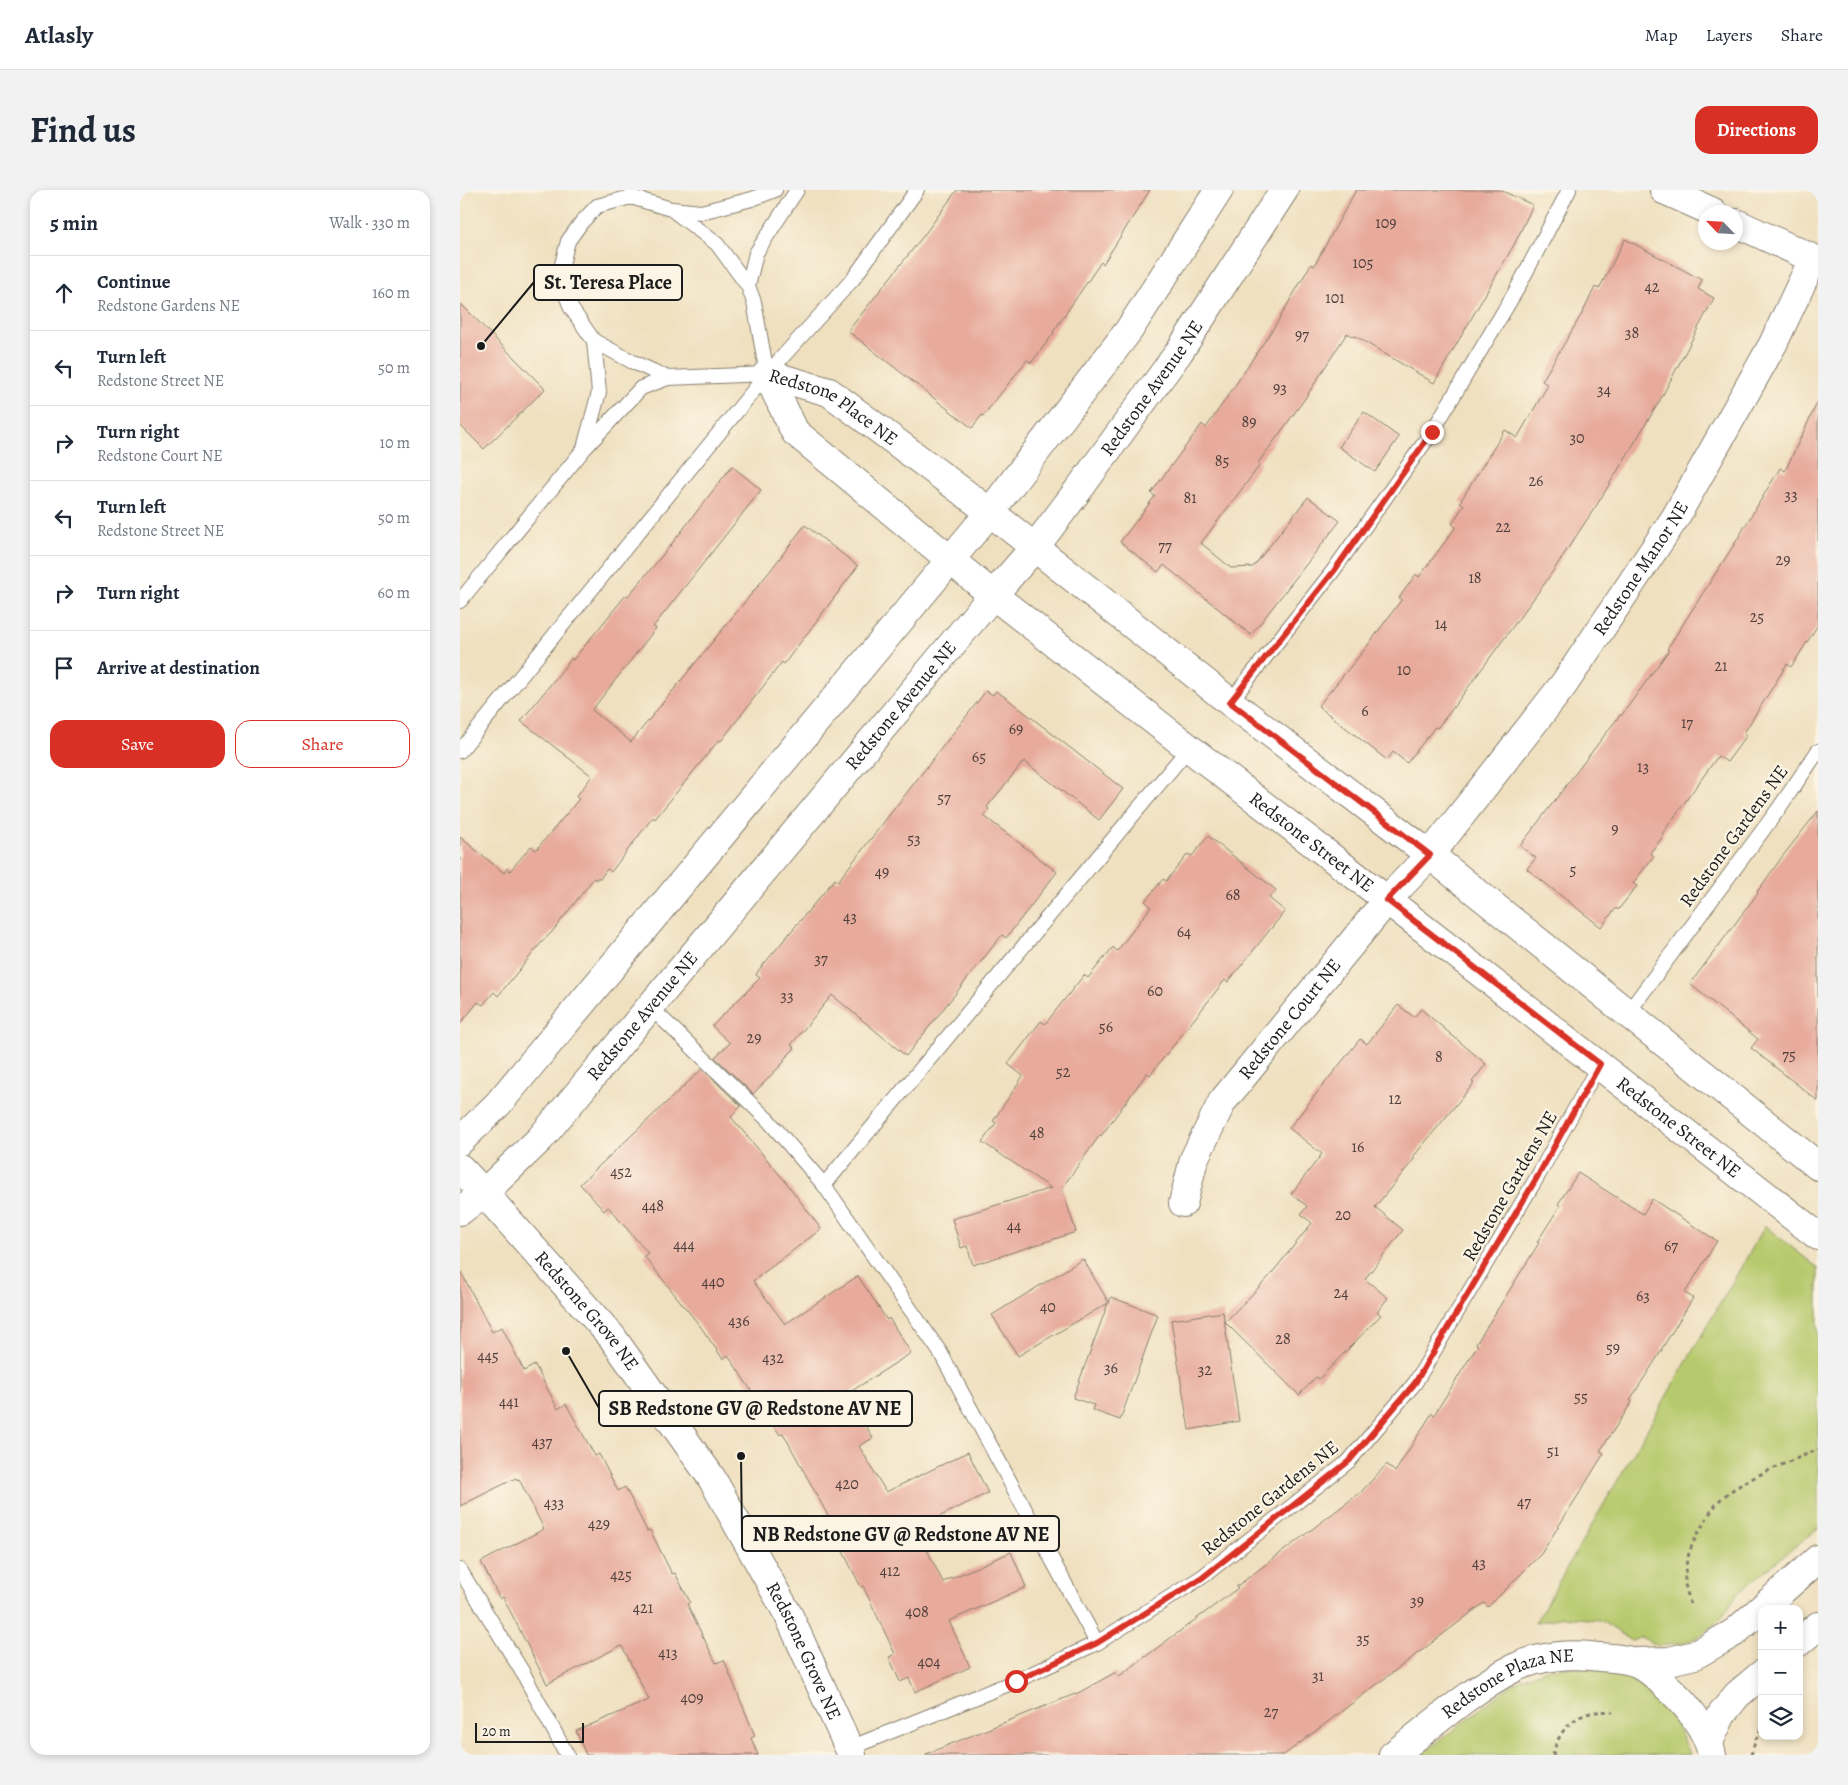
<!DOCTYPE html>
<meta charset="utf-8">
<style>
:root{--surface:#fff;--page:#f2f2f3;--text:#1f2937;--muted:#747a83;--line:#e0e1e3;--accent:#d93025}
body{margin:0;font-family:Alegreya,serif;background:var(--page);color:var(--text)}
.controls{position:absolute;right:15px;bottom:15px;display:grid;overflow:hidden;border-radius:10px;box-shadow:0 2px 8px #0003}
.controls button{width:45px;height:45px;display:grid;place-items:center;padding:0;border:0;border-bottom:1px solid var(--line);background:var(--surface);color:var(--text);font:25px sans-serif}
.compass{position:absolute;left:1238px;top:15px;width:45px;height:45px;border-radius:50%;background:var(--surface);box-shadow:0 2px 8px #0003;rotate:295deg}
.scale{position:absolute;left:15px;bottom:12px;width:109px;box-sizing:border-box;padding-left:5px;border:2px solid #1c1c1c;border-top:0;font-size:14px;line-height:18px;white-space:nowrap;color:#1c1c1c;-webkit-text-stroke:4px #fcf5e5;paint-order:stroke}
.stop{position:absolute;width:15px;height:15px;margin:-11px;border:4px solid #d93025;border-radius:50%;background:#fff}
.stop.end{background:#d93025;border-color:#fff;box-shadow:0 1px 5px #0008}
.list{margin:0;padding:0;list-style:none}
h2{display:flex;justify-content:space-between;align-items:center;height:65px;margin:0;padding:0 20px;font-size:21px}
h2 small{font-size:16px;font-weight:400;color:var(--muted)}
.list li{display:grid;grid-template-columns:32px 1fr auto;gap:15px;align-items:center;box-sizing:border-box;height:75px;padding:0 20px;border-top:1px solid var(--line)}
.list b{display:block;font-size:19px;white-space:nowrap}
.list p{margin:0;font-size:16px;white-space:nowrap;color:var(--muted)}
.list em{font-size:16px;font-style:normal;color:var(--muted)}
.actions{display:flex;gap:10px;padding:15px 20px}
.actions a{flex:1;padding:11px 0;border:1px solid var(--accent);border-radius:15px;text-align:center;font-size:18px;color:var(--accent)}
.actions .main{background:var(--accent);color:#fff}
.icon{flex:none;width:28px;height:28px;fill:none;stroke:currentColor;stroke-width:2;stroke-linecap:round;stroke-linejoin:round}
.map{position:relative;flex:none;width:1358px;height:1565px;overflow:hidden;border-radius:15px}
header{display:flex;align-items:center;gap:30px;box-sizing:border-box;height:70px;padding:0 25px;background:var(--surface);border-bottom:1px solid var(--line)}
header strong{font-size:24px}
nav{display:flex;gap:28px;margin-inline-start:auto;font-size:18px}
.intro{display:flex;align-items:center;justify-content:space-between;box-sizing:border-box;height:120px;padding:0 30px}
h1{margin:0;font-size:35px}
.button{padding:12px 22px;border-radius:15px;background:var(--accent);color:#fff;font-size:18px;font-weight:700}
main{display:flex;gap:30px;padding:0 30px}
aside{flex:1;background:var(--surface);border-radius:15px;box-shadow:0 2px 8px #0003}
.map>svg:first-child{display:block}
.green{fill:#b7c96d;stroke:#6a7244}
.building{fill:#e7aa9b}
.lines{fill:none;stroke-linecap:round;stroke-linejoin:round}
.lane-casing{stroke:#867e6e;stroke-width:16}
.street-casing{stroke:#867e6e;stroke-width:30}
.secondary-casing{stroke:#867e6e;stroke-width:30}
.path{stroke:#867e6e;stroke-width:3;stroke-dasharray:4 4;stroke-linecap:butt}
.lane{stroke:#fff;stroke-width:14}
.street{stroke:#fff;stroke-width:28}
.secondary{stroke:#fff;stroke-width:28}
.route{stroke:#d93025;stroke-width:6}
.labels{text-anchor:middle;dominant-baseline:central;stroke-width:4.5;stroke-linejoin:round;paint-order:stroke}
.number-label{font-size:16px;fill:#4f403c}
.street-label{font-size:19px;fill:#1c1c1c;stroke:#fcf5e5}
.leader{fill:none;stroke:#1c1c1c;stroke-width:2}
.callout-dot{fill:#1c1c1c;stroke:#fcf5e5;stroke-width:2}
.callout{fill:#fcf5e5;stroke:#1c1c1c;stroke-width:2}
.callout-label{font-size:20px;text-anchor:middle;font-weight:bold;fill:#1c1c1c}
</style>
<header>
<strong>Atlasly</strong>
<nav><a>Map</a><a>Layers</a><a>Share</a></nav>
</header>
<div class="intro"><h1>Find us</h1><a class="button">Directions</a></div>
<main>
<aside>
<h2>5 min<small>Walk · 330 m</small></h2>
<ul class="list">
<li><svg class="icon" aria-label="ahead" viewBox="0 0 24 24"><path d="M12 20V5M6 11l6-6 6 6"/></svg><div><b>Continue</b><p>Redstone Gardens NE</p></div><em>160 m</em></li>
<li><svg class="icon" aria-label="left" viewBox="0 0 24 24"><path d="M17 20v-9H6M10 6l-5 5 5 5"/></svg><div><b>Turn left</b><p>Redstone Street NE</p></div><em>50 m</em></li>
<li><svg class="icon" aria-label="right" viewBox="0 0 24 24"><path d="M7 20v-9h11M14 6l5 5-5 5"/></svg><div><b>Turn right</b><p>Redstone Court NE</p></div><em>10 m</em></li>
<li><svg class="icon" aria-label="left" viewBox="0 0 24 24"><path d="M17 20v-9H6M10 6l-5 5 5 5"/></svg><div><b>Turn left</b><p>Redstone Street NE</p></div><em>50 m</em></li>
<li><svg class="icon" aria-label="right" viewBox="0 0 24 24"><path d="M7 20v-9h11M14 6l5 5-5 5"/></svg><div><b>Turn right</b></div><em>60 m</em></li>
<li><svg class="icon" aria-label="arrive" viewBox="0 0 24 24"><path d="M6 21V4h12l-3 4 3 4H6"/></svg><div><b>Arrive at destination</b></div></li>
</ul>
<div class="actions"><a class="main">Save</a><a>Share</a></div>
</aside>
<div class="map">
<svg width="1358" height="1565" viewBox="0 0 1358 1565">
<rect width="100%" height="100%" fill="#fcf5e5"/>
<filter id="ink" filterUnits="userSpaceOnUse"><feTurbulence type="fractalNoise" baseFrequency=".02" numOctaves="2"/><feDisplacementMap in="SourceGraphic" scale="10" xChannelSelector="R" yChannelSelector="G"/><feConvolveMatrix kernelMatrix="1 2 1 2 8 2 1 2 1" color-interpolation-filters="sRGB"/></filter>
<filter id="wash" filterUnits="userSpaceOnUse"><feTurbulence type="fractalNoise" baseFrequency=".0096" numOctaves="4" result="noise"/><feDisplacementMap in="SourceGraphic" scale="20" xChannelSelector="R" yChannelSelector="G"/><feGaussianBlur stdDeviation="1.12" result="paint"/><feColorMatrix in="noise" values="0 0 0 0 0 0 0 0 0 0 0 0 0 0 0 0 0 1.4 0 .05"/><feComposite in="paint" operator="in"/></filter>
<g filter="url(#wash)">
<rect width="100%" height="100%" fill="#efe0bf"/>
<path class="green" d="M1305,1036L1358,1078V1338L1278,1403L1263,1426L1245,1443L1225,1453L1198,1456L1181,1447L1172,1451L1140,1430L1104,1427L1075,1433Z
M1125,1476C1185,1490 1207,1507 1230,1565H961L1055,1492L1089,1478Z"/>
<g id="blocks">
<path class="building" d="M497,0H690L643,74L641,72L593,142L594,143L571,173L567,170L523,226L522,225L512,238L388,141L464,45Z
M896,0H1040L1073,15L1055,53L974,193L895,146L894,147L887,143L844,210L798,273L800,275L741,353L771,378L793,377L848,307L880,331L791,445L704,375L698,382L660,352L695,306L691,303L742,234L746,238L778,191L818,131L851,74L854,76Z
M1165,49L1242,90L1238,99L1254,108L1199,212L1138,313L1085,393L990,522L977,538L975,537L947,573L933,562L927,570L858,516L905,459L942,409L939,408L956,384L959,387L996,337L992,334L1004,315L1000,312L1045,240L1057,248L1088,195L1082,191L1123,122L1135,97L1139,99Z
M0,113L85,199L24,259L0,235Z
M1358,211V435L1331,477L1327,474L1284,543L1287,545L1267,572L1258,566L1202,644L1204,645L1190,663L1194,666L1173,693L1177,696L1158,720L1156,718L1141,737L1067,679L1076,668L1060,656L1160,525L1161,526L1209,460L1207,459L1272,358L1320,278L1325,281Z
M904,222L939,247L915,282L879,257Z
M272,276L301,300L193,437L196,438L132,520L171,552L310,381L345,335L398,376L324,474L322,472L261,551L259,550L195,629L193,627L151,682L147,679L140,689L138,687L136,690L134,688L92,742L81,753L38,806L34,802L23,815L18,812L0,834V647L44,683L47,678L50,681L71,656L76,660L119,609L116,607L132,586L61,531L112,468L113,470L166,405L168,406L211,355Z
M526,501L533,505L536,501L545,507L663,599L639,630L564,571L527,617L529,619L524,626L597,682L546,748L542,745L446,866L372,805L331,855L335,858L323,870L325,871L293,904L255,867L270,853L252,836L300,788L296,785L298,781L375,689L378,691Z
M1358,621V911L1291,858L1298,849L1230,794L1298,703L1297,702L1322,667Z
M748,646L816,700L809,708L825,721L768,792L765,790L690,885L687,883L641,946L640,945L602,998L616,1042L513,1075L507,1056L501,1058L492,1029L591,998L522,952L536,933L533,931L563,886L548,874L581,831L585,834L624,785L628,788L653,757L657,761L691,717L685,711L703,689L706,691L728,664L732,666Z
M938,815L954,827L961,819L1026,874L1012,892L1014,893L953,967L955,968L915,1017L943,1040L905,1089L928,1108L917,1122L921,1125L859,1189L856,1187L839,1205L765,1132L808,1088L852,1033L841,1024L847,1016L831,1004L862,964L829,938L900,849L907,854Z
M242,879L281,916L271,927L325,991L361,1039L293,1091L325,1134L398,1086L427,1130L429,1128L451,1163L387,1204L413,1248L399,1256L426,1302L508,1262L528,1303L456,1338L483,1392L551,1362L566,1397L489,1431L510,1477L455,1502L449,1488L440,1492L429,1467L435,1464L403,1396L401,1397L369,1334L372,1333L323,1243L320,1245L268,1165L263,1169L240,1136L184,1066L188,1063L148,1017L144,1021L120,994Z
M1118,983L1183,1024L1192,1009L1257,1051L1225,1103L1233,1108L1201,1160H1202L1170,1210L1172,1212L1140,1261L1144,1263L1122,1299L1081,1364L1028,1417L1024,1413L824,1565H466V1564L620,1502L656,1482L658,1487L778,1398L776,1397L901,1302L927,1274L935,1282L972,1223L974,1225L1018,1155L1016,1154L1079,1053L1077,1052L1100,1016L1098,1014Z
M623,1069L649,1113L651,1107L698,1125L660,1230L632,1220L634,1215L613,1208L648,1113L558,1166L532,1125Z
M0,1080L32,1142L42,1137L64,1181L75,1175L98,1219L106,1214L135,1266L139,1264L158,1301L165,1297L187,1341L190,1340L212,1384L215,1383L230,1412L227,1414L256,1473L264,1470L295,1546L291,1548L298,1565H126L116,1541L189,1510L162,1456H160L87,1494L43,1407L40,1409L21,1372L84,1339L59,1289L57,1290L56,1288L0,1316Z
M763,1122L779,1231L729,1240L711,1130Z"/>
</g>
</g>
<g filter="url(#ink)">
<use href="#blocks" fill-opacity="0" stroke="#867e6e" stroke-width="1"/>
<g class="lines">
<defs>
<path id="lane" d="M171,7L211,19L257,54L288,96L294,112L307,184L208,188L173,172L134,151L111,118L99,86L108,51L121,33L137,16Z
M212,19L241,22L292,9L315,0
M288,96L296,63L337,0
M124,258L139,202L134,151
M0,411L124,259L181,198L208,188
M770,512L873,381L972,242L1057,99L1109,0
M0,561L307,184L393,89L457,0
M189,816L308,930L364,995L480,1162L637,1453
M1167,824L1317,621L1358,561
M364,995L729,558
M0,1380L63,1483L107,1565
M390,1558L556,1491L637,1453L742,1387L889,1271L955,1193L1079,984L1139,875"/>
<g id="street">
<path d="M1204,0L1253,22"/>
<path d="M1276,33L1358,71"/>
<path id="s1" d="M723,1013L734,969L762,912L927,710L970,665L1104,494L1215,328L1313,154L1353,69"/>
<path id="s2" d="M0,1021L24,1003L80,949L533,405"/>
<path d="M1339,1452L1358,1436"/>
<path d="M1176,1472L1209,1471L1235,1465L1256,1453L1275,1442L1358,1369"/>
<path d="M1249,1552L1262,1524L1277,1505L1302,1484"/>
<path id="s3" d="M933,1565C970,1537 1012,1499 1054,1478C1078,1466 1112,1463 1139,1467C1151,1468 1166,1468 1177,1473C1187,1477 1196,1486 1204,1494C1224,1511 1247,1538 1252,1565"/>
</g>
<g id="secondary">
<path id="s4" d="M307,184L335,242L533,405L729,558L927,710L1358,1046"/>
<path id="s5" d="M307,184L369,202L530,322L770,512L970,665L1358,976"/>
<path id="s6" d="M533,405L575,357L622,295L719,162L824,0"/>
<path d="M0,951L38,914L530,322L669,140L759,0"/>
<path id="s7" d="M0,978L24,1003L152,1147L251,1287L329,1426L392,1565"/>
</g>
</defs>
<use href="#lane" class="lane-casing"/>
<use href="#street" class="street-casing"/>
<use href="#secondary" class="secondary-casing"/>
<path class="path" d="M1230,1414C1229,1407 1225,1398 1225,1392C1224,1373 1231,1354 1241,1338C1247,1328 1254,1315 1263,1307C1291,1285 1326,1274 1358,1259
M1093,1565C1099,1535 1122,1518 1153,1522
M1291,1565L1296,1549L1302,1537"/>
<use href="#lane" class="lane"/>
<use href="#street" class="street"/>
<use href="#secondary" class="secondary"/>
</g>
</g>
<g class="lines" filter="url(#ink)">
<path class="route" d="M556,1491L637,1453L742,1388L889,1271L955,1193L1079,984L1140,874L927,710L970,665L770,512L874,381L972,242"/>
</g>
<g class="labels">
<g class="number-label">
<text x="926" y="33">109</text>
<text x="903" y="73">105</text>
<text x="1192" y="97">42</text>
<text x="875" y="108">101</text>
<text x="1172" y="143">38</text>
<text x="842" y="145">97</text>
<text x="820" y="198">93</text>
<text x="1144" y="200">34</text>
<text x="789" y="232">89</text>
<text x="1117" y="248">30</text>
<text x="762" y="271">85</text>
<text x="1076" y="291">26</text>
<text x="1331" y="305">33</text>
<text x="730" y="308">81</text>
<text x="1043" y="337">22</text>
<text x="705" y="356">77</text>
<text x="1323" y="370">29</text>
<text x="1015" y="388">18</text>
<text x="1297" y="427">25</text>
<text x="981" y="434">14</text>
<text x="1261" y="476">21</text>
<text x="944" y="480">10</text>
<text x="905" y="521">6</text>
<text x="1227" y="533">17</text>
<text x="556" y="539">69</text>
<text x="519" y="567">65</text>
<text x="1183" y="577">13</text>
<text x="484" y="608">57</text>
<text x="1155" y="639">9</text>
<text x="454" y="649">53</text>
<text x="1113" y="680">5</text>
<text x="422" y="682">49</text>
<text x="773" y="705">68</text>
<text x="390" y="727">43</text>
<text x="724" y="742">64</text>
<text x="361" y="769">37</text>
<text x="695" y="801">60</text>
<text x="327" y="806">33</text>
<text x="646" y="837">56</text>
<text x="294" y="848">29</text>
<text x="1329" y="865">75</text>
<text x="979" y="867">8</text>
<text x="603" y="882">52</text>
<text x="935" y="909">12</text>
<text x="577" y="943">48</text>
<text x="898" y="957">16</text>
<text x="161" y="982">452</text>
<text x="193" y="1016">448</text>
<text x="883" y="1025">20</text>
<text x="554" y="1036">44</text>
<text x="224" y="1055">444</text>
<text x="1211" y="1056">67</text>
<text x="253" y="1092">440</text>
<text x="881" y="1103">24</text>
<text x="1183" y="1106">63</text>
<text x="588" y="1117">40</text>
<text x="279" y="1131">436</text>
<text x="823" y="1149">28</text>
<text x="1153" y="1158">59</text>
<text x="28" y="1166">445</text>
<text x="313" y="1168">432</text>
<text x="651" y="1178">36</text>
<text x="745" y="1180">32</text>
<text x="1121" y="1207">55</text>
<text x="49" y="1212">441</text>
<text x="82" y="1252">437</text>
<text x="1093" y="1261">51</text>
<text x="387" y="1294">420</text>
<text x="1064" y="1312">47</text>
<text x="94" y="1313">433</text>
<text x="139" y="1334">429</text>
<text x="1019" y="1373">43</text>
<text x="430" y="1381">412</text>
<text x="161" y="1385">425</text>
<text x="957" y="1411">39</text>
<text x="183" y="1418">421</text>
<text x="457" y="1422">408</text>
<text x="903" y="1449">35</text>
<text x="208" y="1463">413</text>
<text x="469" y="1472">404</text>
<text x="858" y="1486">31</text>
<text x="232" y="1508">409</text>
<text x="811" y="1522">27</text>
</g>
<g class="street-label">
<text stroke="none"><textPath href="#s6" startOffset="261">Redstone Avenue NE</textPath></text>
<text stroke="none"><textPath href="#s5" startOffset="75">Redstone Place NE</textPath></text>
<text stroke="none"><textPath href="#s1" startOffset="788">Redstone Manor NE</textPath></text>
<text stroke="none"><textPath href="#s2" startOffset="672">Redstone Avenue NE</textPath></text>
<text transform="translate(1274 646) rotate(-54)">Redstone Gardens NE</text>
<text stroke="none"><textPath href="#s4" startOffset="724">Redstone Street NE</textPath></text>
<text stroke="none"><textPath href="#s2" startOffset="268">Redstone Avenue NE</textPath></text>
<text stroke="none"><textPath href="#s1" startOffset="216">Redstone Court NE</textPath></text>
<text stroke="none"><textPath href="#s4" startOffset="1189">Redstone Street NE</textPath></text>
<text transform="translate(1050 996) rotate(-60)">Redstone Gardens NE</text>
<text stroke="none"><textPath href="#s7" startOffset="191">Redstone Grove NE</textPath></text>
<text transform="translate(810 1308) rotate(-39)">Redstone Gardens NE</text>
<text stroke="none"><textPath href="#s7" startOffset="596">Redstone Grove NE</textPath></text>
<text stroke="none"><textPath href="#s3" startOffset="138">Redstone Plaza NE</textPath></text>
</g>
</g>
<path class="leader" d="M21 156L74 92M106 1161L139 1218M281 1266L282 1344"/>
<g class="callout-dot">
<circle cx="21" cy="156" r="5"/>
<circle cx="106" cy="1161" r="5"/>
<circle cx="281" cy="1266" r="5"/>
</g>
<g class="callout">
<rect x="74" y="75" width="148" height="35" rx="5"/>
<rect x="139" y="1201" width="313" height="35" rx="5"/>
<rect x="282" y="1326" width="317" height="35" rx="5"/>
</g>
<g class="callout-label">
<text x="148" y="99">St. Teresa Place</text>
<text x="295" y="1225">SB Redstone GV @ Redstone AV NE</text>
<text x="441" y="1351">NB Redstone GV @ Redstone AV NE</text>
</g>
</svg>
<div class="controls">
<button>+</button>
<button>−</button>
<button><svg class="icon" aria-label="layers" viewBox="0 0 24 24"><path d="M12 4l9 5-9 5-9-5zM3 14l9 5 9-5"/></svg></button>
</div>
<svg class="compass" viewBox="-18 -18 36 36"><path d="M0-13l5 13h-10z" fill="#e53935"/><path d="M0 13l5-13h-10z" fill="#747a83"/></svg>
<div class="scale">20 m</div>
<div class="stop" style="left:556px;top:1491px"></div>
<div class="stop end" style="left:972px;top:242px"></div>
</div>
</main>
